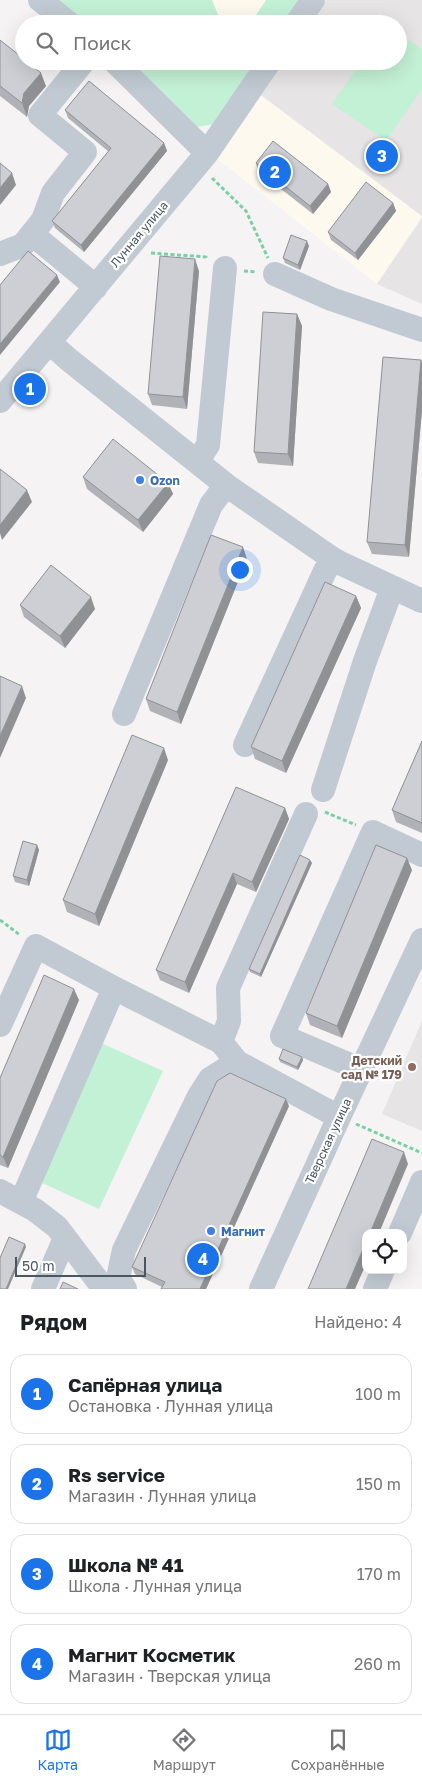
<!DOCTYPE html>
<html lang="ru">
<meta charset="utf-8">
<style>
:root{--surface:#fff;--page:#f2f2f2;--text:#202124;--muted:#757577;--line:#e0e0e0;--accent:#1a73e8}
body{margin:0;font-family:"Golos Text",sans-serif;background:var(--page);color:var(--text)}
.controls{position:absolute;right:15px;bottom:15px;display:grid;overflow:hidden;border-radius:10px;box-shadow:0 5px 20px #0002}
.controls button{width:45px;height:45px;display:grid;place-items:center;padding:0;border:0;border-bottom:1px solid var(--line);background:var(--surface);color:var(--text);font:25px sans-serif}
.scale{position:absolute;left:15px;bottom:12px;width:131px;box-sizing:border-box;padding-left:5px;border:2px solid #4a5661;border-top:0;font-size:14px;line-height:18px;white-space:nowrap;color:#4a5661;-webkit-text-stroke:4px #fff;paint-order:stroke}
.you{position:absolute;left:239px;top:569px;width:18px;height:18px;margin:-12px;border:4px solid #fff;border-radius:50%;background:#1a73e8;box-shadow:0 0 0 8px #1a73e833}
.badge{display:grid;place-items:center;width:32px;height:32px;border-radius:50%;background:var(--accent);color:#fff;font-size:16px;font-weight:700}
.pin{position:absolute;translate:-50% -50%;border:2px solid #fff;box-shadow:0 1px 5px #0006}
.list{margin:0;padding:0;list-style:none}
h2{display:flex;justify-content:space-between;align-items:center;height:65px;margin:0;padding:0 20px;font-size:21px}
h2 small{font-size:16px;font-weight:400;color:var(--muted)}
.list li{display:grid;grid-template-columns:32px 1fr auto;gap:15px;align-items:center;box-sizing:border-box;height:80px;margin:0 10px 10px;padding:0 10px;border:1px solid var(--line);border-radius:15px}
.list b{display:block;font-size:19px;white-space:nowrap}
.list p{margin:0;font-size:16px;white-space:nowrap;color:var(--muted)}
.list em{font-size:16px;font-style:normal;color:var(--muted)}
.icon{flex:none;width:28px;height:28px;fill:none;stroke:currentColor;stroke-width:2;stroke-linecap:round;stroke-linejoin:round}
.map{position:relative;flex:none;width:422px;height:1289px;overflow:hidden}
.search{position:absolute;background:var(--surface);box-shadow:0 5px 20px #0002;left:15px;right:15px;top:15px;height:55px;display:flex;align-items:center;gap:12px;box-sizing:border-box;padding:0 18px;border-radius:28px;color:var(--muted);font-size:19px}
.sheet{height:425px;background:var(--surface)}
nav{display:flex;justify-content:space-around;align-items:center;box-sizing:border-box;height:70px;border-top:1px solid var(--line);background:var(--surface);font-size:14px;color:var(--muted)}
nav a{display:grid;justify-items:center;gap:2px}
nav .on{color:var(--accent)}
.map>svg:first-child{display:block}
.commercial{fill:#fdf9ef}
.education{fill:#e6e4e5}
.green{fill:#c3f1d5}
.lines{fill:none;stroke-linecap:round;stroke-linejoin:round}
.path{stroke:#7ad0a6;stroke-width:3;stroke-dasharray:4 2.5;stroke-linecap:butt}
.minor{stroke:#c1cad2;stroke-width:24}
.wall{fill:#b0b2b7}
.shaded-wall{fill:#909195}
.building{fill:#cdcfd5;stroke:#909195}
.shop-dot{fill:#3f7fe0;stroke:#fff;stroke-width:2}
.education-dot{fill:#8d6e63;stroke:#fff;stroke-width:2}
.labels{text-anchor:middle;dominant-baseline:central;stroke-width:4.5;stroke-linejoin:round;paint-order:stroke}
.street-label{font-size:12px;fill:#4a5661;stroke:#fff}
.shop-label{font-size:12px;font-weight:bold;fill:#366cbe;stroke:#fff;text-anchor:start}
.education-label{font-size:12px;font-weight:bold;fill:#785e54;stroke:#fff;text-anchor:end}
</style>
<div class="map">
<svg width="422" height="1289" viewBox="0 0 422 1289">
<rect width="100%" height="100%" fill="#f5f3f3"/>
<path class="commercial" d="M129,0H304L287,24H161Z
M261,95L422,216L377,284L216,158Z"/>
<path class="education" d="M326,0H422V216L261,95L284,61H398V24H310Z
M422,218V304L377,284Z
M422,1021V1131L382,1114Z"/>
<path class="green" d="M55,0H212L222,24H86Z
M266,0H304L287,24H250Z
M398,33L422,49V89L386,141L332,104L362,61H398Z
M127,61H259L214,124L197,127Z
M101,1043L163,1071L99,1209L40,1182Z"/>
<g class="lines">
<path class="path" d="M212,178L246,211L268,258
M151,253L206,257V260
M244,271L257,272
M325,812L356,825
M0,920L20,935
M356,1124L422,1153"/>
<path class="minor" d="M40,0L70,24
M296,24L313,0
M114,61L207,153
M32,234L96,287
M0,254L23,245L43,220L53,193L85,152L40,115L84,61
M275,274L331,299L422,330
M50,343L68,359L226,485L333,559L340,563L422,601
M0,401L207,153L270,61
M197,462L208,445L225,268
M124,714L211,505L226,485
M245,745L325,571L333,559
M323,790L365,661L392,588
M0,1025L36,946L114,988L221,1042L237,1062L339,1117
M221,1042L229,1021L228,988L306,814
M362,1070L282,1036L373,832L422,855
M0,1191L35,1210L57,1227L104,1289
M21,1202L114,988
M400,1233L422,1182
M43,1289L65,1238
M125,1289L118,1278L124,1250L199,1096L210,1079L237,1062
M261,1289L339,1117L422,940
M375,1289L383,1270"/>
</g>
<path class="wall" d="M0,40L46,86L29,106L27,117L0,96Z
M65,110L164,143L167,151L84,252L55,228L52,221L109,152L68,118Z
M256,163L328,184L331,192L313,214L258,171Z
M393,203L396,211L358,260L331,240L328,232Z
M309,246L300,270L285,263L283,258Z
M199,271L187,409L152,405L148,394Z
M297,314L302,326L293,466L258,463L254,452Z
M422,363V410L409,557L372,554L367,542Z
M83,477L168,483L173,494L143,532L87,489Z
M247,559L181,724L150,711L146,699Z
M356,596L361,608L286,773L255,759L251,747Z
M20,605L95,609L65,648L24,617Z
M422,741V833L396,822L392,810Z
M168,760L99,926L67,912L63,900Z
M285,808L289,819L256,892L237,884L189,993L160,980L156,970Z
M37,845L39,850L29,886L15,882L13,876Z
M312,863L261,977L250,972L249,969Z
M412,870L342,1038L310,1025L306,1013Z
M79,1000L8,1168L0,1165V1078Z
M302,1057L303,1060L298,1070L280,1062L279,1059Z
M289,1106L206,1289H161L162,1287L135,1274L132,1267Z"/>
<path class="shaded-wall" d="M41,73L46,86L29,106L27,117L22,103L24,93Z
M164,143L167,151L84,252L81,245Z
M12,173L16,185L0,205V188Z
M328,184L331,192L313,214L310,206Z
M393,203L396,211L358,260L355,253Z
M307,241L309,246L300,270L298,265Z
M195,259L199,271L187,409L183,397Z
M57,275L60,282L0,355V344Z
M297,314L302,326L293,466L288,454Z
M421,360L422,363V410L409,557L405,545Z
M168,483L173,494L143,532L138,520Z
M27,490L32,502L2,540L0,533V525Z
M243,547L247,559L181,724L177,712Z
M356,596L361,608L286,773L282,761Z
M91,597L95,609L65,648L60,636Z
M22,686L26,698L0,758V736Z
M164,748L168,760L99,926L95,914Z
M285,808L289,819L256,892L252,882Z
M37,845L39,850L29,886L27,880Z
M407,858L412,870L342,1038L337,1026Z
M310,860L312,863L261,977L260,974Z
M233,873L237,884L189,993L185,982Z
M74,989L79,1000L8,1168L3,1157Z
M302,1057L303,1060L298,1070L297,1067Z
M286,1099L289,1106L206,1289H200Z
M404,1152L408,1164L379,1233H370Z
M366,1242V1264L355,1289H346Z
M25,1244L26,1247L8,1289H6Z"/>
<path class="building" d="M0,40L24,59V61H26L41,73L24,93L22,103L0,86Z
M89,81L164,143L81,245L52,221L111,148L65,110Z
M273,141L328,184L310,206L256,163Z
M0,163L12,173L0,188Z
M366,182L393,203L355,253L328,232Z
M291,235L307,241L298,265L283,258Z
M28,251L57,275L0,344V285Z
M160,256L195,259L183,397L148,394Z
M263,312L297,314L288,454L254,452Z
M383,357L421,360L405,545L367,542Z
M113,439L168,483L138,520L83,477Z
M0,469L27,490L0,525Z
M211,535L243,547L177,712L146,699Z
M51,565L91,597L60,636L20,605Z
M325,582L356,596L282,761L251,747Z
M0,676L22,686L0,736Z
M132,735L164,748L95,914L63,900Z
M422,741V823L392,810Z
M236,787L285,808L252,882L233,873L185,982L156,970Z
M23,841L37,845L27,880L13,876Z
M376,845L407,858L337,1026L306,1013Z
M300,855L310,860L260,974L249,969Z
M44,975L74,989L3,1157L0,1155V1078Z
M283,1049L302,1057L297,1067L279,1059Z
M230,1073L286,1099L200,1289H161L165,1282L132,1267L217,1081Z
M372,1139L404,1152L370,1233H366V1242L346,1289H308Z
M9,1237L25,1244L6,1289H0V1258Z
M63,1282L78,1289H60Z"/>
<g class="shop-dot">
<circle cx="140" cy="480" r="5"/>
<circle cx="211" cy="1231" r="5"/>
</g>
<circle class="education-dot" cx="412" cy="1067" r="5"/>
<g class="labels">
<g class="street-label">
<text transform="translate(139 234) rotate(-50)">Лунная улица</text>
<text transform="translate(328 1141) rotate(-65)">Тверская улица</text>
</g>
<g class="shop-label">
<text x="150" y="480">Ozon</text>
<text x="221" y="1231">Магнит</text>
</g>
<g class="education-label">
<text x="402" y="1060">Детский<tspan x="402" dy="14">сад № 179</tspan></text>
</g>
</g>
</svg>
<div class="controls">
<button><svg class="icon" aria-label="locate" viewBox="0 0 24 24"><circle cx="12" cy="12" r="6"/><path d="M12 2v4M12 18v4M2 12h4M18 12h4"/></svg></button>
</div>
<div class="scale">50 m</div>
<div class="you"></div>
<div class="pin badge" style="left:30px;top:389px">1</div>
<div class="pin badge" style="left:275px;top:172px">2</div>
<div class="pin badge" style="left:382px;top:156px">3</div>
<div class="pin badge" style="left:203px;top:1259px">4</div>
<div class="search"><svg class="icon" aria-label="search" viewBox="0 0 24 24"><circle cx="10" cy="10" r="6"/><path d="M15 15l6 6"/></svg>Поиск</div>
</div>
<section class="sheet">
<h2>Рядом<small>Найдено: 4</small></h2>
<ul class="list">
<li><span class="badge">1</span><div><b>Сапёрная улица</b><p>Остановка · Лунная улица</p></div><em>100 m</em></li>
<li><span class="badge">2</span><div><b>Rs service</b><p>Магазин · Лунная улица</p></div><em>150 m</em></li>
<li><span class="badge">3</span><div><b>Школа № 41</b><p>Школа · Лунная улица</p></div><em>170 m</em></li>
<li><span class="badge">4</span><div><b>Магнит Косметик</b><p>Магазин · Тверская улица</p></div><em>260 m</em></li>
</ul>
</section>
<nav>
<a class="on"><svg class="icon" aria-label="map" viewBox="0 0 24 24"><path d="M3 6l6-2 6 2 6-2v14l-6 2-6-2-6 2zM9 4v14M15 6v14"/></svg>Карта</a>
<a><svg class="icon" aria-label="directions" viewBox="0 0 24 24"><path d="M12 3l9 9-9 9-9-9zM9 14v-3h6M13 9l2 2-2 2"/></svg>Маршрут</a>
<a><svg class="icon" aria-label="saved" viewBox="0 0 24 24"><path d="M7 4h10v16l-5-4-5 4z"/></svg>Сохранённые</a>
</nav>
